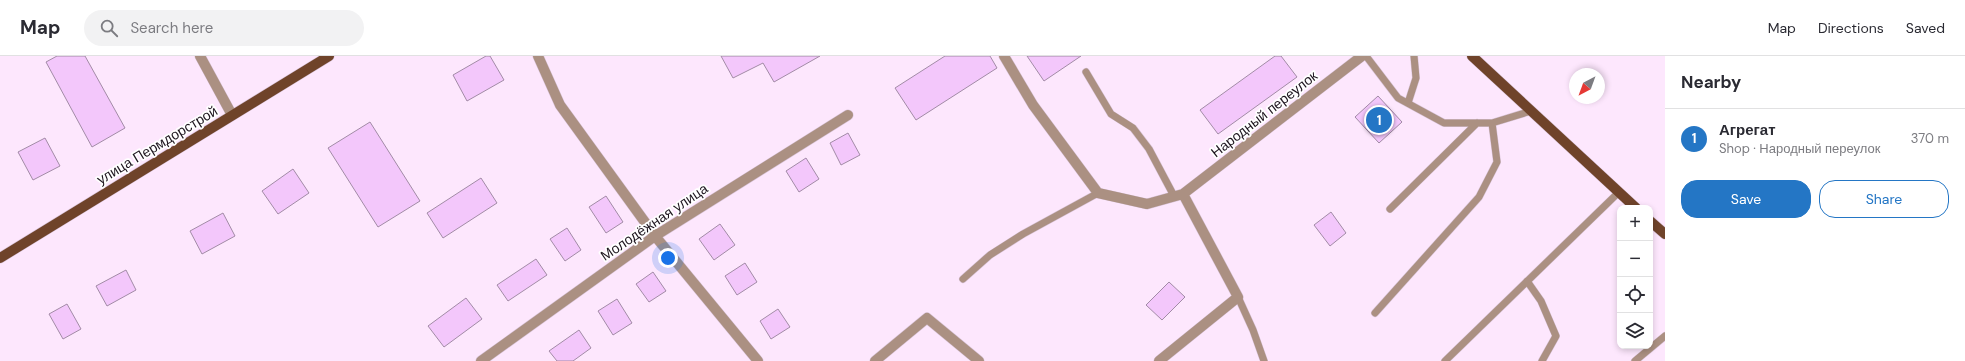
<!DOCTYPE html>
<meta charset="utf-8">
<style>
:root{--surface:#fff;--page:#f2f2f3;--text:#2b2b33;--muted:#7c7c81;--line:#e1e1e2;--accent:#2476c5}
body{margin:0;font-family:"DM Sans",sans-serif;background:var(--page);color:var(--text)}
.controls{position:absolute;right:12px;bottom:12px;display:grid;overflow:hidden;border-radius:8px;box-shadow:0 2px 6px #0003}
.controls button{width:36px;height:36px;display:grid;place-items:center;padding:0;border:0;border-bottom:1px solid var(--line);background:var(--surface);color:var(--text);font:20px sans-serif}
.compass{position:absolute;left:1569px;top:12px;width:36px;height:36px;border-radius:50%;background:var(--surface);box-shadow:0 2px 6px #0003;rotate:221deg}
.you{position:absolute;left:668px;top:202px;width:14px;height:14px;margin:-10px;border:3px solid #fff;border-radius:50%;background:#1a73e8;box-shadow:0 0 0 6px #1a73e833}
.badge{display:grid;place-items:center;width:26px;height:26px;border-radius:50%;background:var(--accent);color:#fff;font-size:13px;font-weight:700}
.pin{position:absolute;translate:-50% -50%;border:2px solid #fff;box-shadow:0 1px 4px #0006}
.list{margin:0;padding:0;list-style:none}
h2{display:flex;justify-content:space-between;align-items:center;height:52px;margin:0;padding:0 16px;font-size:17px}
h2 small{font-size:13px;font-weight:400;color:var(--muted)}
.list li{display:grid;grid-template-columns:26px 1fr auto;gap:12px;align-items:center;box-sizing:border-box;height:60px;padding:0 16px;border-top:1px solid var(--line)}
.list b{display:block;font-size:15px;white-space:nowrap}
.list p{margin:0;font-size:13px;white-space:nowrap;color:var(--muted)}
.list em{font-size:13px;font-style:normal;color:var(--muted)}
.actions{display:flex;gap:8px;padding:12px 16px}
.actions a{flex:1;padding:9px 0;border:1px solid var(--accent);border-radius:16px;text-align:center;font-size:14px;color:var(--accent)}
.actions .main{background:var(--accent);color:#fff}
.icon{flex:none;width:22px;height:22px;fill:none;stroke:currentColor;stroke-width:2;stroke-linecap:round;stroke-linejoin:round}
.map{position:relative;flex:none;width:1665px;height:305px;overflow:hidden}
header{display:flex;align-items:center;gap:24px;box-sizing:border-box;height:56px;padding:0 20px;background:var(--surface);border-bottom:1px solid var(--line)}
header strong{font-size:19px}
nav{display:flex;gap:22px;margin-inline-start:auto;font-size:14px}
.search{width:280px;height:36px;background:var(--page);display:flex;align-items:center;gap:10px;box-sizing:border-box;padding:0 14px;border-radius:22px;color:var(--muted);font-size:15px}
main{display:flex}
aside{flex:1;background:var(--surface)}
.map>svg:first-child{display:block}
.building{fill:#f3c7fb;stroke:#a28ba6}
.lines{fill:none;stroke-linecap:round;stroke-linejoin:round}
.service-casing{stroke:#d9c5d9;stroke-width:8}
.minor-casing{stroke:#d9c5d9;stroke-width:11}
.primary-casing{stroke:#d9c5d9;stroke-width:11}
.service{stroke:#ab9082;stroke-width:7}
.minor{stroke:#ab9082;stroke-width:10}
.primary{stroke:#6f432a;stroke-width:10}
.labels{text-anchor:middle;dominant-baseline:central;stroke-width:3.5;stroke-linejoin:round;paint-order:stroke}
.street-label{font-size:14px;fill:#1d141e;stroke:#fff}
</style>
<header>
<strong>Map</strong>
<div class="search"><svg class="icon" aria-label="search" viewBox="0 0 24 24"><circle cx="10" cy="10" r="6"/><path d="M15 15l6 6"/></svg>Search here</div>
<nav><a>Map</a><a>Directions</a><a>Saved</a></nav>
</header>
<main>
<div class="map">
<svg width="1665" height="305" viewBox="0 0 1665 305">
<rect width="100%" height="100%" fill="#fde7fd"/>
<path class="building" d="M57,0H85L125,72L92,91L46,6Z
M486,0H490L504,24L467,45L453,19Z
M721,0H820L774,26L763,7L733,22Z
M945,0H990L997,12L916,64L895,32Z
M1027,0H1081L1044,25Z
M1275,0H1281L1297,21L1218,78L1200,54Z
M1378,40L1402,66L1379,87L1355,61Z
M370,66L420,145L378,171L328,92Z
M848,77L860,99L841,109L830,87Z
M45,82L60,110L33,124L18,96Z
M806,102L819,123L799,136L786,115Z
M293,113L309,137L278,158L262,135Z
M481,122L497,147L443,182L427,157Z
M606,140L623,166L606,177L589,151Z
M1331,156L1346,177L1330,190L1314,169Z
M223,157L235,180L202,198L190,175Z
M720,168L735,189L714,204L699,183Z
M567,172L581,194L565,205L550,183Z
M536,203L547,219L508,245L497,229Z
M745,207L757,226L737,239L725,220Z
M126,214L136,234L107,250L96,230Z
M653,216L666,235L649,246L636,228Z
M1169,226L1185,241L1162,264L1146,249Z
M466,242L482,263L444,291L428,270Z
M617,243L632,267L613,279L598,255Z
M67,248L81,273L63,283L49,258Z
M778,253L790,271L771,283L760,265Z
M579,274L591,292L573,305H557L549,295Z"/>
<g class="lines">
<defs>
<path id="service" d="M1366,0L1398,42L1444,67H1492L1531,55
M1086,16L1111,58L1133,72L1149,93L1174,140
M1408,47L1416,22L1414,0
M1390,153L1477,67
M963,223L990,199L1023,178L1098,137
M1527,225L1541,245L1556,280L1542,305
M1238,241L1253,274L1264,305
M1375,257L1479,141L1497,106L1492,67
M1445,305L1619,136
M1635,305L1665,280"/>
<path id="minor" d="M200,0L232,59
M538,0L560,49L655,180L758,305
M1004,0L1033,49L1098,137L1147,148L1183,138L1362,0
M481,305L655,180L848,59
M875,305L927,262L979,305
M1159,305L1238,241L1183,138"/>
<path id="primary" d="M1472,0L1636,152
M1650,165L1665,178
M0,202L329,0"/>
</defs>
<use href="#service" class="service-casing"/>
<use href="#minor" class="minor-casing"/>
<use href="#primary" class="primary-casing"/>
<use href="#service" class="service"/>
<use href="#minor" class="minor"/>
<use href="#primary" class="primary"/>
</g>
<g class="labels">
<g class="street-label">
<text transform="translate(1264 58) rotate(-38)">Народный переулок</text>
<text transform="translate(157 89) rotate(-31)">улица Пермдорстрой</text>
<text transform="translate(654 166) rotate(-34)">Молодёжная улица</text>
</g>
</g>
</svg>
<div class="controls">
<button>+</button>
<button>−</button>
<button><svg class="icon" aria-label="locate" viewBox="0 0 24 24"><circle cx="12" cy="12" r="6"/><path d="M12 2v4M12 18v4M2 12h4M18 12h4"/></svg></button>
<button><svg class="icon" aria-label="layers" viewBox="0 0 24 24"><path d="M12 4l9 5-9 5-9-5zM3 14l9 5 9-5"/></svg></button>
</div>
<svg class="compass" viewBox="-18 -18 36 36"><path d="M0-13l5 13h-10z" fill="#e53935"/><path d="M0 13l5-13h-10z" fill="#7c7c81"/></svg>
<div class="you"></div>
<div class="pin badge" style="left:1379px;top:64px">1</div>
</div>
<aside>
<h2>Nearby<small></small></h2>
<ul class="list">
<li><span class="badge">1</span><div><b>Агрегат</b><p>Shop · Народный переулок</p></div><em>370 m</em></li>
</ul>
<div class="actions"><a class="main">Save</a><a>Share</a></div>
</aside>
</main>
